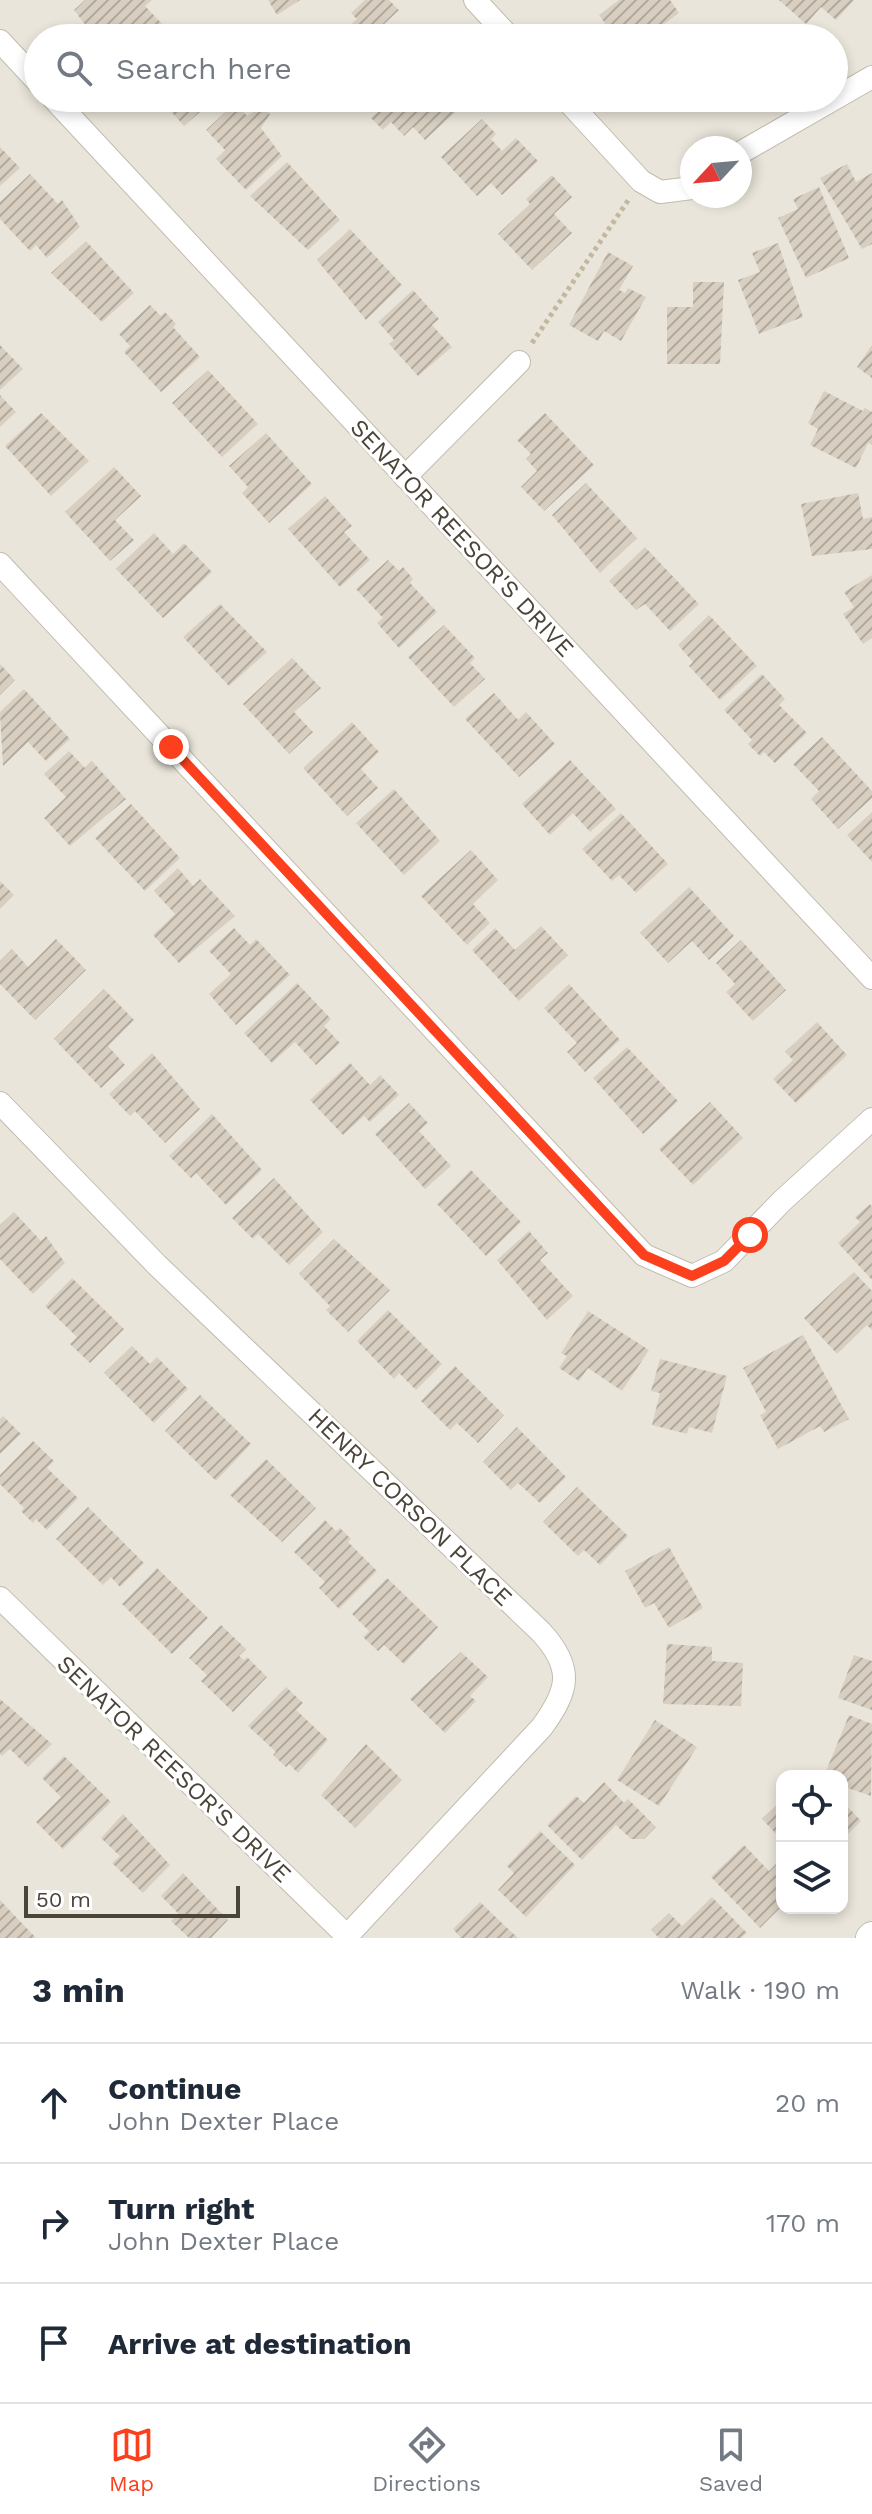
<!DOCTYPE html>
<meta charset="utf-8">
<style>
:root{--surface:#fff;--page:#f6f6f7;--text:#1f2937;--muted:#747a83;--line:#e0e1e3;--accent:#fc3f1d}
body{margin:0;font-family:"Work Sans",sans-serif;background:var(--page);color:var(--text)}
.controls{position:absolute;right:24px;bottom:24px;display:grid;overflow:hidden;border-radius:16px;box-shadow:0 4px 12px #0003}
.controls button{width:72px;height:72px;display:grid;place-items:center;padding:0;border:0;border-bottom:2px solid var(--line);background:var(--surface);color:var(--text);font:40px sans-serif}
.compass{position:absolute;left:680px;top:136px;width:72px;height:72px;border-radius:50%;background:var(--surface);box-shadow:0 4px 12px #0003;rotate:244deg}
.scale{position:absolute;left:24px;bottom:20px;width:216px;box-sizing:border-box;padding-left:8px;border:4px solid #4b4439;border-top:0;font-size:22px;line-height:28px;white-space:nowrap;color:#4b4439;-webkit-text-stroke:6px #fff;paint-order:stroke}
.stop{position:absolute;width:24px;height:24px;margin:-18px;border:6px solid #fc3f1d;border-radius:50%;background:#fff}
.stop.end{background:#fc3f1d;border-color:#fff;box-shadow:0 2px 8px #0008}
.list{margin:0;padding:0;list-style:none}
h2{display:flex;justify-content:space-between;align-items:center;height:104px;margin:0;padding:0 32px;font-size:34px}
h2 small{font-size:26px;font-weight:400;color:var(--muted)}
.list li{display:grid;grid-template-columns:52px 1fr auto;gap:24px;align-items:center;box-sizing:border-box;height:120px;padding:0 32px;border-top:2px solid var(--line)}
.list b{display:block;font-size:30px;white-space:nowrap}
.list p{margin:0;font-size:26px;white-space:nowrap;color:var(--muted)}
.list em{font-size:26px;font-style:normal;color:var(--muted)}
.icon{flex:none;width:44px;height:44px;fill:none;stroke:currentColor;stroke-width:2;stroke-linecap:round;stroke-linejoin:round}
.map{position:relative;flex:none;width:872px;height:1938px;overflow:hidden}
.search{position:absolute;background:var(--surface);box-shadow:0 4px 12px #0003;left:24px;right:24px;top:24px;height:88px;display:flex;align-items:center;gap:20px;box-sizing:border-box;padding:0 28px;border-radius:44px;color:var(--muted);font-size:30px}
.sheet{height:464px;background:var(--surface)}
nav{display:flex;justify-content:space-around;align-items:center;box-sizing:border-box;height:112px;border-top:2px solid var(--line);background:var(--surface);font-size:22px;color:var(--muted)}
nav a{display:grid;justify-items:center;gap:4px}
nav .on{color:var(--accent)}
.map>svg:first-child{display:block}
.residential{fill:#eae5da;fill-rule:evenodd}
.building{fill:url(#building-hatch)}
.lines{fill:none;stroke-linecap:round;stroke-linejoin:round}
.minor-casing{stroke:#c2bbae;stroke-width:24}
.tertiary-casing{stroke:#c2bbae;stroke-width:30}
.path{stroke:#c4b79f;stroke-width:5;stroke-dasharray:4 4;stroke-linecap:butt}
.minor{stroke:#fff;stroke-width:22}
.tertiary{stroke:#fff;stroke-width:28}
.route{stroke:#fc3f1d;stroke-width:10}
.labels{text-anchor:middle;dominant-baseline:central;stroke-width:6;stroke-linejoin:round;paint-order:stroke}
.street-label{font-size:24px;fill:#4b4439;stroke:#fff}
</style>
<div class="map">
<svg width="872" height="1938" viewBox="0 0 872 1938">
<defs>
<pattern id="building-hatch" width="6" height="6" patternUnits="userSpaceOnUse" patternTransform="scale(2)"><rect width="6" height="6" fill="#d8cfc1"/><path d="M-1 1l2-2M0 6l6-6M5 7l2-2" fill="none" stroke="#b1aa9e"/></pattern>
</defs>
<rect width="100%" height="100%" fill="#f6f3ec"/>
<path class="residential" d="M0,0H872V1938H0ZM38,38H834V98H38ZM692,148H740V196H692ZM782,1776H842V1908H782Z"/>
<path class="building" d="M85,0H152L145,6L165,27L153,38H101L96,33L93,35L74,10Z
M268,0H300L277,15Z
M365,0H389L399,10L381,27L391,38H336L357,19L351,13Z
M619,0H670L679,13L645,38H606L612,33L599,15Z
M779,0H854L836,20L821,7L806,24Z
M159,98H216L184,126Z
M393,98H454L462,106L425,140L413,127L404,136L391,122L383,130L371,118Z
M235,103L247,116L263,106L270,114L261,128L282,156L246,190L216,159L225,150L206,130Z
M482,119L496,134L491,139L502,151L516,138L538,161L502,195L491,183L477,196L441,157Z
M0,147L20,168L0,186Z
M287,162L340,220L308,250L250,196Z
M847,164L856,182L872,173V244L862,249L820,178Z
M30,174L58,204L62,200L80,227L47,258L36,245L30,251L0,219V202Z
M552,175L572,197L554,214L572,233L532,270L498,234L530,204L526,199Z
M819,187L849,258L806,278L778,218L798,209L793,199Z
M350,229L402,285L366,320L317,260Z
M86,241L134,293L102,322L51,273Z
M778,243L803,317L759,334L738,280L760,272L752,253Z
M608,252L633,266L619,290L625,293L628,288L646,297L621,341L604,331L598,341L569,325Z
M693,282H724L720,364H667V307H693Z
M413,290L439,319L432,325L452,347L418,376L389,344L394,340L378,322Z
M150,305L161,316L165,312L176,324L173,327L200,357L161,392L124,352L130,346L119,334Z
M0,345L23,369L0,390Z
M872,345V378L857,367Z
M208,370L258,424L222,457L172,403Z
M824,391L863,411L865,408L872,412V445L868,443L856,468L810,445L818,429L808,423Z
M0,395L16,412L0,427Z
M41,413L89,461L51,496L5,446Z
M545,413L594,465L544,511L521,487L537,471L526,459L531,454L517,440Z
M266,433L312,484L269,523L242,493L248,487L229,466Z
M114,467L141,496L115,520L134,540L110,561L65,512Z
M586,483L637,538L600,573L552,515Z
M858,493L863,519L872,517V549L812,556L801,504Z
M325,496L352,526L344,532L370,560L340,587L288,529Z
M154,533L173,554L184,543L212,572L163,618L116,569Z
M645,547L699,604L670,631L645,604L636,610L609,581Z
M388,560L399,571L403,567L413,579L410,583L437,612L399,648L377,623L383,618L356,589Z
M872,575V638L863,644L843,614L854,607L844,592Z
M220,604L267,652L229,686L183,637Z
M709,615L757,666L720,700L689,666L693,662L678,645Z
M444,625L475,658L470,663L485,679L454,707L408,657Z
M292,658L321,688L294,712L313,732L289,754L243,704Z
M0,664L15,680L0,695Z
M762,674L785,699L779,705L807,733L775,763L764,752L760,756L748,744L752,740L724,710Z
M24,689L70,739L46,761L28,742L3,766L0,712Z
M494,693L518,720L526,712L555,744L519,777L465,719Z
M352,722L379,752L361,769L378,788L347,816L303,768Z
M822,737L872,791V798L838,829L811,799L819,791L793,764Z
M69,751L85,768L92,761L126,799L70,846L44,818L66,797L44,774Z
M570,760L616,809L590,832L573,813L550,835L522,804Z
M394,789L440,841L404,875L356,823Z
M131,804L180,858L145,891L95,838Z
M872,812V862L847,835Z
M621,813L668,864L636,893L619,875L612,881L582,849Z
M471,850L498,880L473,904L490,923L467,945L421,896Z
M178,868L193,886L200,879L235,916L179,963L153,935L175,914L154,891Z
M0,881L14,895L0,909Z
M689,887L734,936L709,960L692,941L668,963L640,933Z
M541,926L568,955L519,1001L472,950L495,928L515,950Z
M234,928L250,945L256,939L290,975L236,1025L209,994L231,974L209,951Z
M56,939L86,970L35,1020L0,984V961L12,949L28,967Z
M741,940L786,990L753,1021L726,992L735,984L716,963Z
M297,983L331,1019L324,1026L340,1043L316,1065L295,1042L272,1063L244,1033Z
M569,984L620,1040L585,1072L567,1052L577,1043L544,1008Z
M104,989L134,1020L108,1046L125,1065L101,1088L54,1039Z
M817,1022L847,1055L796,1103L773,1079L793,1060L785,1052Z
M627,1047L678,1101L643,1134L593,1078Z
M152,1053L200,1109L165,1143L135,1111L130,1116L109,1094Z
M350,1063L370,1085L380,1075L399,1095L370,1122L364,1116L343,1135L310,1100Z
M710,1102L743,1138L693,1185L659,1149Z
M409,1103L428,1123L419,1131L451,1166L425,1189L375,1134Z
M212,1114L262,1170L226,1205L196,1173L191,1178L169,1156Z
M471,1170L521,1222L486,1256L437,1204Z
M274,1178L323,1232L289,1265L258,1234L253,1239L232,1218Z
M870,1204L872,1207V1280L838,1243L860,1222L855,1217Z
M14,1212L41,1241L46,1236L65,1263L33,1294L0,1259V1225Z
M529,1231L548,1253L540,1260L573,1296L547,1320L497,1260Z
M334,1239L390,1290L348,1332L326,1310L330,1306L299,1274Z
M854,1272L872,1291V1330L867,1325L837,1354L804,1318Z
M72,1278L124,1329L90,1363L70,1344L77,1337L45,1306Z
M388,1310L442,1364L416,1390L399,1373L394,1379L357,1341Z
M588,1311L649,1350L622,1391L588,1368L579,1381L559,1368L567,1356L561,1353Z
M803,1335L849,1419L824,1432L820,1426L778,1449L760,1415L766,1412L743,1368Z
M132,1346L150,1364L157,1357L188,1389L154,1423L104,1373Z
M660,1359L727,1376L712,1433L689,1427L687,1434L652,1425L660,1393L651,1391Z
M455,1366L504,1415L478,1443L457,1423L450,1430L421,1401Z
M200,1395L251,1444L216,1481L165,1431Z
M3,1416L21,1434L0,1454V1419Z
M517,1427L566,1477L540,1503L518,1483L511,1490L483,1462Z
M33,1441L54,1461L47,1468L78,1498L47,1530L36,1519L33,1523L21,1511L24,1508L0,1484V1475Z
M266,1459L316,1508L282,1542L230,1495Z
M577,1487L628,1536L600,1565L584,1550L578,1556L543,1522Z
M88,1507L144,1563L120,1587L111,1577L103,1585L56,1539Z
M325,1520L336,1531L340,1528L351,1539L348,1542L377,1571L339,1609L319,1588L325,1582L294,1552Z
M669,1547L703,1608L669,1628L654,1603L645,1608L625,1571Z
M157,1568L208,1618L172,1654L122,1604Z
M387,1578L438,1627L404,1664L384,1645L378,1651L363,1637L369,1631L352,1614Z
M221,1625L246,1649L239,1656L244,1660L247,1657L267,1677L233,1712L201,1681L207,1675L189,1658Z
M667,1644L712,1647V1661L743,1663L741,1706L663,1704Z
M461,1652L488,1677L470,1696L476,1701L445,1733L410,1699Z
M854,1655L872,1661V1710L838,1698Z
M286,1687L303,1703L296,1710L328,1740L298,1773L289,1764L286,1767L273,1755L276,1752L248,1726Z
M0,1699L52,1744L28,1767L10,1749L2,1756L0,1754Z
M849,1715L872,1724L871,1796L842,1786V1776H824Z
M655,1720L697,1747L659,1806L617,1780Z
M366,1744L402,1780L355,1828L321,1795Z
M64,1756L111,1802L63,1849L36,1822L61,1797L42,1778Z
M604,1782L624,1803L628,1799L656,1827L644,1839H631L616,1825L582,1860L547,1825L576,1796L584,1803Z
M782,1800V1840L762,1819Z
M842,1801L861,1821L842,1840Z
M123,1814L170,1865L143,1893L112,1863L120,1856L101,1838Z
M540,1831L575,1865L526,1917L498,1890L514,1873L507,1866Z
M744,1845L769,1871L782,1858V1906L760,1928L711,1877Z
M183,1873L228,1920L211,1938H189L171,1921L178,1913L161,1896Z
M712,1897L747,1933L741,1938H659L651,1930L669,1913L682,1926Z
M0,1900L16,1917L36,1938H0Z
M480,1902L504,1925L518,1938H461L453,1929Z"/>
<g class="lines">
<defs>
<path id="minor" d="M475,0L510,38
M0,41L38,82
M53,98L872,978
M565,98L641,181L660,192L692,188
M740,153L872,77
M405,477L519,362
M0,564L644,1255L692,1276L724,1261L782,1201L872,1119
M0,1103L157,1265L541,1632C575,1669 568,1691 542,1727L347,1936
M0,1598L349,1938"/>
<path id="tertiary" d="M870,1938L872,1936"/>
</defs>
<use href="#minor" class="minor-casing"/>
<use href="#tertiary" class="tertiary-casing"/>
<path class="path" d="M532,343L629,199"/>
<use href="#minor" class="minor"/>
<use href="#tertiary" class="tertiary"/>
</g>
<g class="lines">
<path class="route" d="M171,747L644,1255L692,1276L724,1261L750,1235"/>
</g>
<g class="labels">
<g class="street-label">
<text transform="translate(462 538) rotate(47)">SENATOR REESOR'S DRIVE</text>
<text transform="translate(410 1507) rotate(44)">HENRY CORSON PLACE</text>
<text transform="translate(174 1769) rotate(44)">SENATOR REESOR'S DRIVE</text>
</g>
</g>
</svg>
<div class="controls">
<button><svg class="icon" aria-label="locate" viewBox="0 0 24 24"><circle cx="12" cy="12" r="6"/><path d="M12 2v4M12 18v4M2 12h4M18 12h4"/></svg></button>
<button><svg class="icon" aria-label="layers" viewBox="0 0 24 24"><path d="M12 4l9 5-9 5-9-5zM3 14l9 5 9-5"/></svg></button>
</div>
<svg class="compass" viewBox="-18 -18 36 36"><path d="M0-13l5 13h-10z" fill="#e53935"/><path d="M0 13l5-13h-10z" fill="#747a83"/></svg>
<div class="scale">50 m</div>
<div class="stop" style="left:750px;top:1235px"></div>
<div class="stop end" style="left:171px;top:747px"></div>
<div class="search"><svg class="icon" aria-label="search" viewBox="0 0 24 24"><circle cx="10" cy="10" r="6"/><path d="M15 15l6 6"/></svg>Search here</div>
</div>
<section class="sheet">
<h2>3 min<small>Walk · 190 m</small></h2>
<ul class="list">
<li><svg class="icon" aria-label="ahead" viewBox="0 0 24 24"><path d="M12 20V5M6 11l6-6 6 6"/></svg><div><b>Continue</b><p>John Dexter Place</p></div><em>20 m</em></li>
<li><svg class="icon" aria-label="right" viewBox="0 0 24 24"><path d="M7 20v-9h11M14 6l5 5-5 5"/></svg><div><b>Turn right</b><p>John Dexter Place</p></div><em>170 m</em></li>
<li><svg class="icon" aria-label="arrive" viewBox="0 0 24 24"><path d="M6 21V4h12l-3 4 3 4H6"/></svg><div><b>Arrive at destination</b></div></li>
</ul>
</section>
<nav>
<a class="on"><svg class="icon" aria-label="map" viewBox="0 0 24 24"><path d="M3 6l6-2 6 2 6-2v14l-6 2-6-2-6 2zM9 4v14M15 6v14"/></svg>Map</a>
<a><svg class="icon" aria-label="directions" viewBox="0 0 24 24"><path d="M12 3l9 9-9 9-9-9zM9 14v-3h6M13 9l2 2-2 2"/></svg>Directions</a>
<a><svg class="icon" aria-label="saved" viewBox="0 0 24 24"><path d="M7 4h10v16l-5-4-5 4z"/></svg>Saved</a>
</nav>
